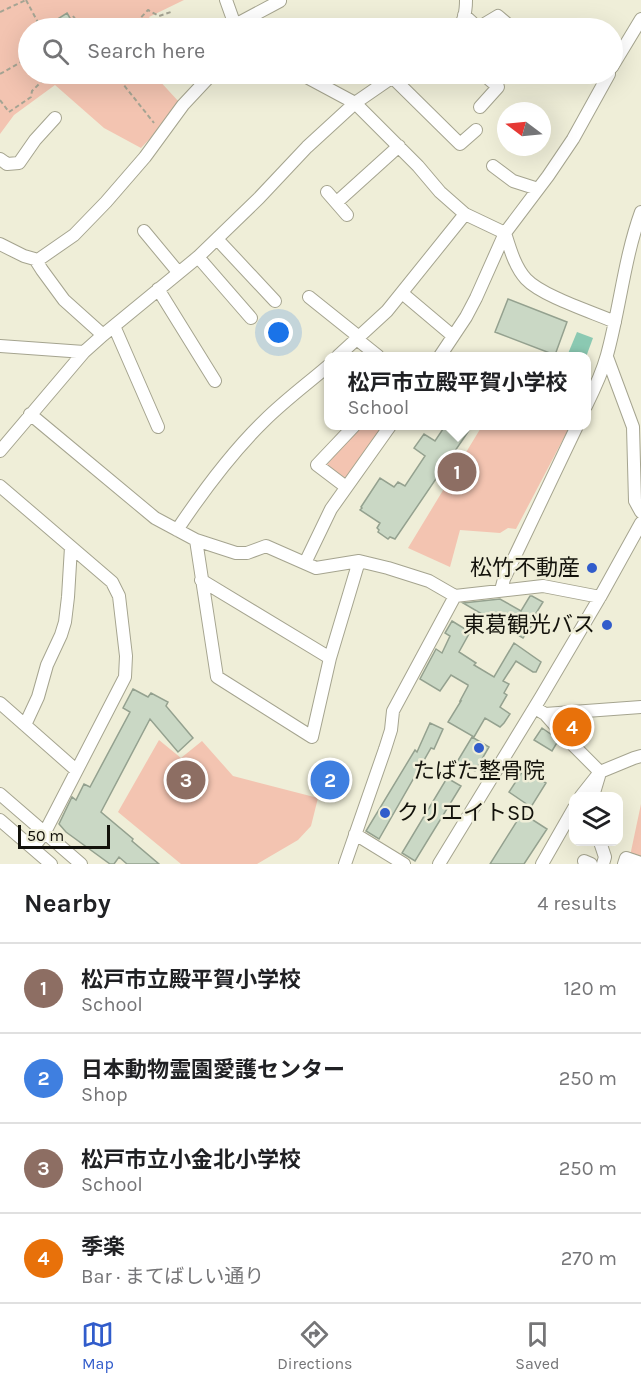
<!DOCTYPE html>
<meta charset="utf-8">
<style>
:root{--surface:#fff;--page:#f6f6f6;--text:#202124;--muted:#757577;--line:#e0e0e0;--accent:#315ccb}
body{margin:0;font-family:Karla,"Noto Sans JP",sans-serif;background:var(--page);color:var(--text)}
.controls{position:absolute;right:18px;bottom:18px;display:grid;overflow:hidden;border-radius:12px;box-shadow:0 6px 24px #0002}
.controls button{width:54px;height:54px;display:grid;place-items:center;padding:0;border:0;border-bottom:2px solid var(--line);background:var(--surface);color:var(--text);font:30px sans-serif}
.compass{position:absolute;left:497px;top:102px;width:54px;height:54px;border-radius:50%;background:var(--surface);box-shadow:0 6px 24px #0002;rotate:286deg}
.scale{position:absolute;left:18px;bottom:15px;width:92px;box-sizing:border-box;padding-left:6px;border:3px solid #13120b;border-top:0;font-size:16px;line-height:21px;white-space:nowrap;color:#13120b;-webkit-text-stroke:4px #efeed8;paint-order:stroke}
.you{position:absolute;left:279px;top:333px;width:21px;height:21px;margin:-15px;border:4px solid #fff;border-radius:50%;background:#1a73e8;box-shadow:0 0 0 9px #1a73e833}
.badge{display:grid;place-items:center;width:39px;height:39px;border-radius:50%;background:var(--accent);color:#fff;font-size:20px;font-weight:700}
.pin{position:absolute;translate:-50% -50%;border:3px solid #fff;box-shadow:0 2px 6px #0006}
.popup{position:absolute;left:324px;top:352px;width:267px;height:78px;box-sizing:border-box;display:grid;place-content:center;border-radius:12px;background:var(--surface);filter:drop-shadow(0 2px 4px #0005);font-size:20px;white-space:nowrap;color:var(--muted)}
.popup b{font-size:22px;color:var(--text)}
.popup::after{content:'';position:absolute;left:50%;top:100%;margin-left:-12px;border:12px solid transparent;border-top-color:var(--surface)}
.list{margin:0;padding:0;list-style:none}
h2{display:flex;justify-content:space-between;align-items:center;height:78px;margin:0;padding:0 24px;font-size:26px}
h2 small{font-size:20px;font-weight:400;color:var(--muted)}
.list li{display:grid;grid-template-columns:39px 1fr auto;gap:18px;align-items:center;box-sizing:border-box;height:90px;padding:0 24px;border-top:2px solid var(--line)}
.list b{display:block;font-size:22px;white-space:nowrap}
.list p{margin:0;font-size:20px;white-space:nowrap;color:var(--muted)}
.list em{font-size:20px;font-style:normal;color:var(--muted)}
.icon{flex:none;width:33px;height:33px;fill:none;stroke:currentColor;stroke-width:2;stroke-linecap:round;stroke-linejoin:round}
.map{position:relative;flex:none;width:641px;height:864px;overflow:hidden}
.search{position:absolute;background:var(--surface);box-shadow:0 6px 24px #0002;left:18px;right:18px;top:18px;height:66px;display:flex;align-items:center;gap:15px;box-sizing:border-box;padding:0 21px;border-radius:33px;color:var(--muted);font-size:22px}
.sheet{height:438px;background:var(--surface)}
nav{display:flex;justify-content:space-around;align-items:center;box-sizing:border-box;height:84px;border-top:2px solid var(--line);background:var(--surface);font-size:16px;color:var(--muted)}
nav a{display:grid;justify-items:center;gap:3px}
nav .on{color:var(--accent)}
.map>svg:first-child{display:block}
.green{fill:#f3c4b1}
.water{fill:#8bc9b2}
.building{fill:#cad8c5;stroke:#94a18f;stroke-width:1.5}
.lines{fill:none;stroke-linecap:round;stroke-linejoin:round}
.minor-casing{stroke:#a5a48f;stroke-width:14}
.path{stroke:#a5a493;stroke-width:2;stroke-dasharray:4.5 3;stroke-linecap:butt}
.minor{stroke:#fff;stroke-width:12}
.poi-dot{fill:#315ccb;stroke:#efeed8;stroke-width:2}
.labels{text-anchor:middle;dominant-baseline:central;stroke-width:5;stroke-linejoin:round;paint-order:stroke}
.poi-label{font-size:22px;fill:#13120b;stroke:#efeed8;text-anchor:end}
</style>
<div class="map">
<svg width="641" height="864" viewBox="0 0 641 864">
<rect width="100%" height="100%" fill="#efeed8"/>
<path class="green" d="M0,0H184L149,17L156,28H28V74H160L157,78L179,102L160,128L141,148L104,128L55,85L14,115L0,134Z
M359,426H384L347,480L326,466Z
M482,426H570L516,529L508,528L500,533L460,530L450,567L408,548Z
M159,740L181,758L202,741L233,776L318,798L311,826L298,840L257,864H181L118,812Z
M641,804V859L630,856Z"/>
<path class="water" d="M577,332L593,338L586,357L567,356Z"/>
<path class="building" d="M67,13L74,25L68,28H61L56,20Z
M508,299L567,322L555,355L495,332Z
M445,426H472L395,539L390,537L388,539L378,532L379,530L377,528L380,523L360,510L362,508L361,507L380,478L394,487L398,482L405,486L425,456L414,448L424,434L435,441Z
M530,596H532L543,602L533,618L534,620L532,625L523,638L463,603L500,599L521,611Z
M452,621L470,632L459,652L476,663L474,665L494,677L514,643L541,662L536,672H533L516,661L503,681L509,684L504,693L507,695L500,707L510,714L504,723L500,727L485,718L474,737L448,722L461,701H460L468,686V685L451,675L440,691L420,679L436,649L442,653L450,636L445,633Z
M133,689L148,697L151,693L168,702L166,706L193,738L178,752L150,719L101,812L133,839L132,841L159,864H127L119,857L114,864H110L66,832L59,824L72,797L76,800L84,784L90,787L130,712L123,708Z
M430,723L443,729L434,749L431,748L379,839L366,831L415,750L417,752Z
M542,728L552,735L558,741L552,751L534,740Z
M472,737L489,747L475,771L457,762Z
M524,769L546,783L531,807L509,792Z
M447,778L461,786L415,861L402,853Z
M522,813L547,829L524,864H490Z"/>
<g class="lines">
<defs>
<path id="minor" d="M226,0L236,28
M464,15L478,28L498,16L512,28
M235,25L280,1
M457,28C465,22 466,10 466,0
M612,67L641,19
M301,74L355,103L418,166L440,192L465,214L505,233C510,249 515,267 526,279C542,296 592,312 615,322
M392,77L460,144L476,130
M480,107L498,87L483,74
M0,159L7,164L19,163L35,140L55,118
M493,166L513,181L538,189
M327,192L347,215
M337,202L399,146
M144,231L178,272
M217,239L275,301
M0,244L24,256L38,260L74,235L106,202L145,157L183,105L212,74
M198,257L251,318
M35,259L42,270L64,300L103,335
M158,289L215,381
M402,293L453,336
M309,297L354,333L358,340L378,356
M114,326L158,427
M0,346L84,352
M338,356L387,311L465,214
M440,356L466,317L476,298L505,233L548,176L573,139L609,74
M607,357L633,427L635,501L641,512
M586,406C594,390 602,373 607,355C620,308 624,259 641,212
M30,414L155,518L196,540L236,553H247L266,546L316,568L359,561L388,568L429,581L455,596L543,586L600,597
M0,451L84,352L103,335L198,257L259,198L307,147L355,103L397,74
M0,486L112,582L119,596L126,656L125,677L45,832L33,848
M346,487L317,465L354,426
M177,530C203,491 231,453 264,421C284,401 307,384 328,366
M196,540L217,677L312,737L330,658L359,561
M305,563L331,509L390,426
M201,580L330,658
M501,590L504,579L577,426
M0,703L76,770
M535,708L545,714L641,707
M545,714L569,741L600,772
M25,725L38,697L47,665L61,635L65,622L68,597L71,547
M0,794L81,864
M581,796L600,772L634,758L641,756
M593,796L599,776
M0,820L51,864
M355,834L404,864
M600,842L605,857L603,864
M584,861L591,864
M345,864L385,749L391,730L393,711L455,596
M439,864L541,697L600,597L641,523
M542,864L574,808
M624,864L626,858L641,863"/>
</defs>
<use href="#minor" class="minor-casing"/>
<path class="path" d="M26,0L41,28
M0,12L26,0
M73,16L82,28
M40,26L54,24
M131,28L148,10L159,16L171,12
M0,74L28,58
M40,74L44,79L51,74
M115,74L154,123
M0,100L9,112L31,97L32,91L44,79"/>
<use href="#minor" class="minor"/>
</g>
<g class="poi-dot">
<circle cx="592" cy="568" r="6"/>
<circle cx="607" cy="625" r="6"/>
<circle cx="479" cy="748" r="6"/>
<circle cx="385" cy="813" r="6"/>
</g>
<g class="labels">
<g class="poi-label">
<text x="580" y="568">松竹不動産</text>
<text x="595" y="625">東葛観光バス</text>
<text x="479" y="771" text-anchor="middle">たばた整骨院</text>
<text x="397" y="813" text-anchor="start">クリエイトSD</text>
</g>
</g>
</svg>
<div class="controls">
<button><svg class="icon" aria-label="layers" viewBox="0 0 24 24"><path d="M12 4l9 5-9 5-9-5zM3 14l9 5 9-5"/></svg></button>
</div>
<svg class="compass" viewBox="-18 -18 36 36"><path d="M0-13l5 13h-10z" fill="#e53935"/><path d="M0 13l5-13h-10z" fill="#757577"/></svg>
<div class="scale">50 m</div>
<div class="you"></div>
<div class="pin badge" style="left:457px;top:472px;background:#8d6e63">1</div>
<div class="popup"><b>松戸市立殿平賀小学校</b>School</div>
<div class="pin badge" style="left:330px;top:780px;background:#3f7fe0">2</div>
<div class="pin badge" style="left:186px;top:780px;background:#8d6e63">3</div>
<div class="pin badge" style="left:572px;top:727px;background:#e8710a">4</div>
<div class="search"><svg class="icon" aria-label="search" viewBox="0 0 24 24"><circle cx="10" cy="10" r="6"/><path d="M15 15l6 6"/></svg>Search here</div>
</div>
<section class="sheet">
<h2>Nearby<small>4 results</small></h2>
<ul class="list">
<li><span class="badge" style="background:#8d6e63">1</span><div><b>松戸市立殿平賀小学校</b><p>School</p></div><em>120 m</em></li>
<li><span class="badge" style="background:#3f7fe0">2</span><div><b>日本動物霊園愛護センター</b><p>Shop</p></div><em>250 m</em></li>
<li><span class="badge" style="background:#8d6e63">3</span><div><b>松戸市立小金北小学校</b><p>School</p></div><em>250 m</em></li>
<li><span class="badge" style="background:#e8710a">4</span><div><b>季楽</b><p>Bar · まてばしい通り</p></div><em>270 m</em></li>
</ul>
</section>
<nav>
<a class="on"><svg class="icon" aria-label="map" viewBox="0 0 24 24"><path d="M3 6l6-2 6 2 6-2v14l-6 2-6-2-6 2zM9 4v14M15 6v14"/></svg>Map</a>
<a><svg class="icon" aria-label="directions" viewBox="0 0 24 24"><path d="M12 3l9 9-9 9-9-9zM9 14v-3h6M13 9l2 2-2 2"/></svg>Directions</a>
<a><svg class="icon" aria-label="saved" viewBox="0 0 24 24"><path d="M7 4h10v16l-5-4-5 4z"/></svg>Saved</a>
</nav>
